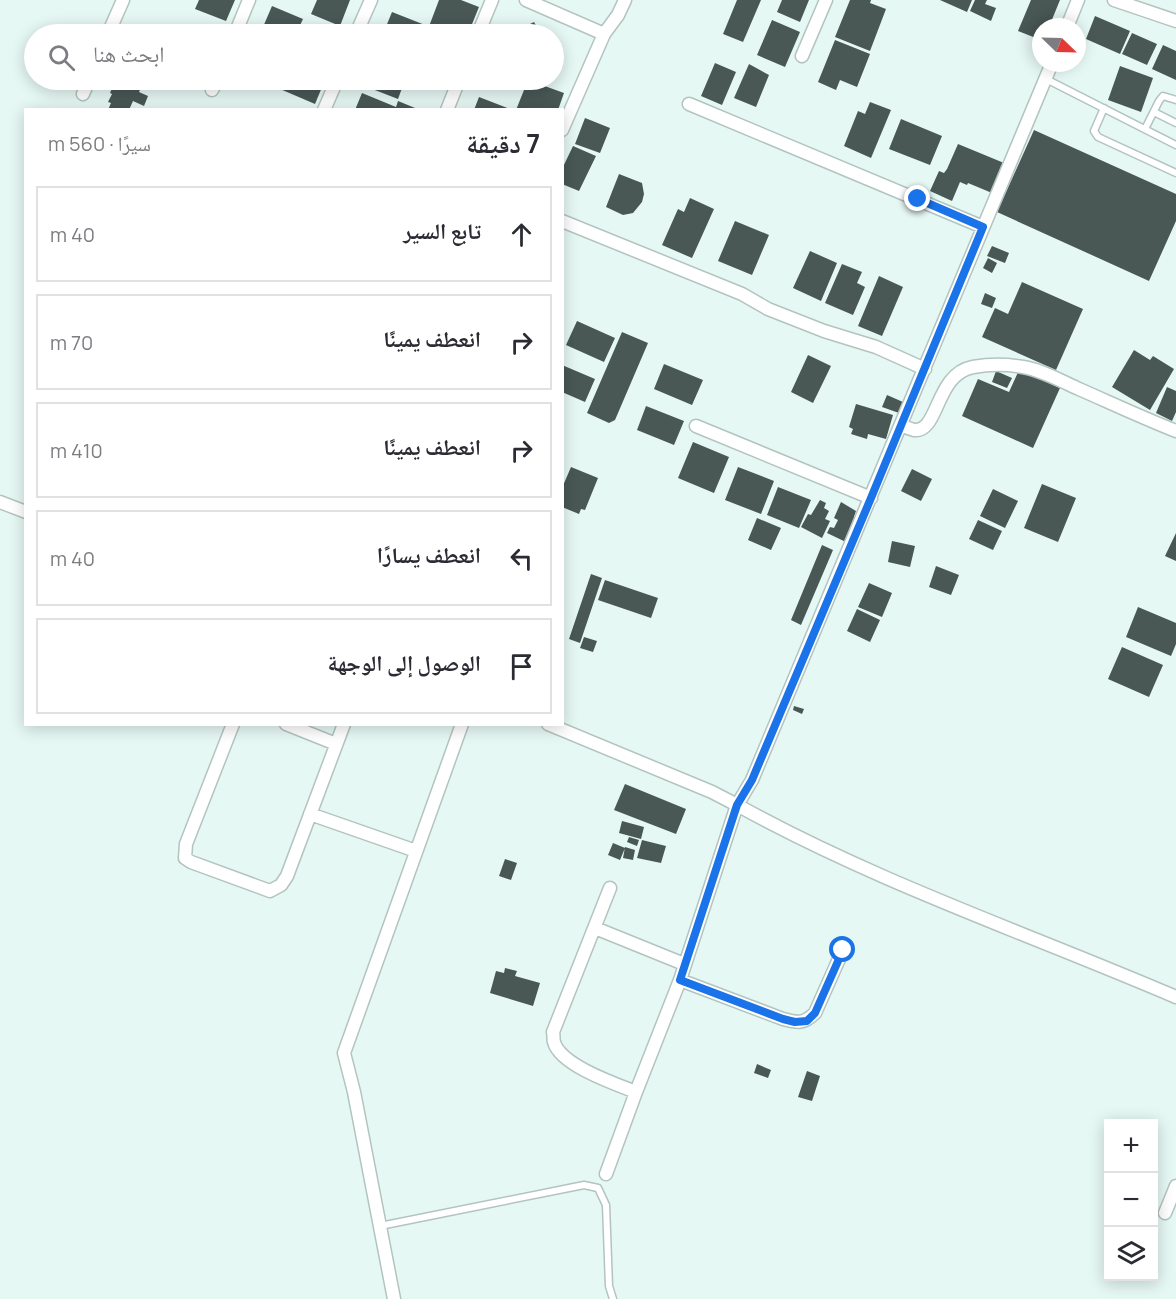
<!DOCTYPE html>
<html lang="ar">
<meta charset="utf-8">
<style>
:root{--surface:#fff;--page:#f7f7f7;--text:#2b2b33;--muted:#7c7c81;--line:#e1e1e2}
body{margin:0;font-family:Manrope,"Noto Naskh Arabic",sans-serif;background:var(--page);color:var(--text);direction:rtl}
.controls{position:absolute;right:18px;bottom:18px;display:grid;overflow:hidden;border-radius:0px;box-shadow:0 3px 15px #0003}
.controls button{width:54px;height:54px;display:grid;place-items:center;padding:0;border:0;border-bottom:2px solid var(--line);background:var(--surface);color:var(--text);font:30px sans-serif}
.compass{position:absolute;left:1032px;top:18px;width:54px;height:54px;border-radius:50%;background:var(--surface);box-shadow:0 3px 15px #0003;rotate:113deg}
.stop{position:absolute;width:18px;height:18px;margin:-14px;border:4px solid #1a73e8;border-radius:50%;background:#fff}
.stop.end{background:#1a73e8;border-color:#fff;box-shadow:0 2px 6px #0008}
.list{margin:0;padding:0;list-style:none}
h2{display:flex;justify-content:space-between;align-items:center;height:78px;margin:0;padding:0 24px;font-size:26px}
h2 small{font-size:20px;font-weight:400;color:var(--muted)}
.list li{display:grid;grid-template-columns:39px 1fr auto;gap:18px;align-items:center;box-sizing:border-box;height:96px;margin:0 12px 12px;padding:0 12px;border:2px solid var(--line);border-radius:0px}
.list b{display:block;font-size:22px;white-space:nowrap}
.list em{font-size:20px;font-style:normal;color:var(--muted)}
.icon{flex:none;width:33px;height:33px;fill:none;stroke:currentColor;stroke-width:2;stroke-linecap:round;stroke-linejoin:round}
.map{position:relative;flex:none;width:1176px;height:1299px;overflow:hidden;direction:ltr}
.search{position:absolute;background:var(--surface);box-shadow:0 3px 15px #0003;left:24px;top:24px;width:540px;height:66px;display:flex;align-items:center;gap:15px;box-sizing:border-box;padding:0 21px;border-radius:33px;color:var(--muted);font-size:22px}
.panel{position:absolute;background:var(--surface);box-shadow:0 3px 15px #0003;left:24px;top:108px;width:540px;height:618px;border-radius:0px;direction:rtl}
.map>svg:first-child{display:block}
.building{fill:#495855}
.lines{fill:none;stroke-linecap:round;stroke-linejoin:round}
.lane-casing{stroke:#b3c4c0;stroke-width:9}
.street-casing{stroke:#b3c4c0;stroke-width:15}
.lane{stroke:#fff;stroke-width:6}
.street{stroke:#fff;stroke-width:12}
.route{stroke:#1a73e8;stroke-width:8}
</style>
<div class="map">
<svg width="1176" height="1299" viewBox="0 0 1176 1299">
<rect width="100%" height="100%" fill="#e6f8f4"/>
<path class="building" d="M199,0H235L226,21L195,9Z
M317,0H350L340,26L311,14Z
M439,0H461L479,7L468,34H442L428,29Z
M737,0H761L743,42L723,34Z
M782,0H809L800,22L777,12Z
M850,0H871L870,3L886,9L870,51L835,37Z
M940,0H972L967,12Z
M975,0H987L985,4L996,8L991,21L970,11Z
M1031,0H1060L1051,22L1057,24L1056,27H1041V40L1018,31Z
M272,6L303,19L296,34H260Z
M392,12L425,25L421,34H383Z
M1095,16L1130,31L1120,54L1086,39Z
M772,20L800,32L785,67L757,55Z
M534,22L541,34H510Z
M1132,33L1157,44L1147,65L1122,54Z
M835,40L870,54L857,87L840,80L836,90L818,82Z
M1163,45L1176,51V80L1152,69Z
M715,63L736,72L722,105L701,96Z
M749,64L769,75L756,107L734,98Z
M1120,66L1153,78L1141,112L1108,100Z
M120,80H137L149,85L148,88L142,85L139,92L148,96L144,106L133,101L129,110H108L111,103L108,102L112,94L110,93L115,81L119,82Z
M255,80H277L274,87Z
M284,80H325L315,104L280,89Z
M370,80H405L398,99L367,87Z
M528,80L564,93L558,110H516Z
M362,93L396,107L398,101L420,110H355Z
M479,97L510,109V110H474Z
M870,102L891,110L871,158L844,146L858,111L865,114Z
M585,118L610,128L600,153L575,144Z
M901,119L942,136L930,165L889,149Z
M1034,130L1176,194V221L1149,281L997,212Z
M958,144L1004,163L992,193L968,183L967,185L960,182L952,201L930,191L939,171L944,173L947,169Z
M573,146L596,156L579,191L562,184V169Z
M619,174L642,183L644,194L642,202L633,213L623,215L606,207Z
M690,198L714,209L692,258L662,245L678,209L684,212Z
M735,221L769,235L752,275L718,261Z
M992,246L1009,253L1005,263L987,256Z
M810,251L837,263L821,301L793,288Z
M988,258L997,263L992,273L983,268Z
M842,264L862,272L857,283L865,287L853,315L825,303Z
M879,276L903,287L882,336L858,326Z
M1022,282L1083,309L1056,370L982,337L995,308L1008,314Z
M985,293L996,298L992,308L981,304Z
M577,321L615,338L604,362L566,345Z
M622,332L648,343L615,420L609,423L587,413Z
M1134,350L1150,360L1153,356L1174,369L1150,410L1112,387Z
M808,355L831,366L813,403L791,392Z
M664,364L703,380L692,405L654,389Z
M562,365L595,379L585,402L562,392Z
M1019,370L1060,388L1033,448L962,416L978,379L1009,392Z
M996,371L1012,378L1007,388L992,382Z
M1167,387L1176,391V412L1172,421L1156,413Z
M887,395L903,402L899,413L882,407Z
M856,404L893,415L886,439L868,434L867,439L851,434L853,429L849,427Z
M646,406L684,421L674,445L637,430Z
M693,442L729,457L714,493L678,478Z
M571,467L598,478L585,510L581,509L579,514L562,507V488Z
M738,467L774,481L761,514L725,500Z
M912,469L932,479L921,501L901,491Z
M1042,484L1076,498L1058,542L1024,528Z
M778,487L811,500L799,528L767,515Z
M993,489L1018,501L1005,528L980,516Z
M820,500L826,503L824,508L829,511L825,519L830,521L822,538L801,527L808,514L811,515Z
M841,502L856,511L854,517L859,519L848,543L827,533L830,527L834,528L838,520L834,518Z
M757,518L781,528L771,550L748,540Z
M978,520L1002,531L993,550L969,539Z
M1176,533V561L1165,556Z
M892,541L915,546L910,567L888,562Z
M822,545L833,550L801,625L791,620Z
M936,566L959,575L951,595L929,587Z
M591,574L602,578L580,643L569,639Z
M605,580L658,598L651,618L598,600Z
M869,583L892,593L882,617L858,607Z
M1138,607L1176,623V644L1171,656L1126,637Z
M857,609L880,620L870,642L847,631Z
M584,637L597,641L593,652L580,648Z
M1122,647L1163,665L1149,697L1108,679Z
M794,706L804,709L802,714L793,710Z
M625,784L686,809L676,834L614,810Z
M622,821L644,827L641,839L619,833Z
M629,837L639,840L637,846L627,842Z
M642,840L666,846L661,863L637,858Z
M613,843L625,848L620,860L608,855Z
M625,847L635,850L633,860L623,858Z
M505,859L517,863L511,880L499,876Z
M505,968L517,971L515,976L540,983L533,1006L490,993L496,971L504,973Z
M757,1064L771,1070L768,1078L754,1073Z
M807,1071L820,1076L812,1101L798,1097Z"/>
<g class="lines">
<defs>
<path id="lane" d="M1046,79L1176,145
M1104,108L1094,131L1098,137L1176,173
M1154,112L1176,123
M1145,129L1159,101L1163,96L1176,100
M380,1226L584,1185L598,1188L606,1205L609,1286L613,1299"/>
<path id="street" d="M526,0L604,34
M1114,0L1176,21
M1067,27L1078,0
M108,34L123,0
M235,34L249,0
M356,34L371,0
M478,34L492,0
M802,56L826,0
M212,90L217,80
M83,94L89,80
M689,104L983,227
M324,110L337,80
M447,110L459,80
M562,130L604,34L618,15L625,0
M562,221L742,294L768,309L824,331L876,347L925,369
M902,425C905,427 910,429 914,430C939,433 935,374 973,367C990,364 1006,364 1023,367C1042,370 1061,381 1079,389C1111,403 1143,418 1176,431
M696,426L871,498
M0,502L26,512
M233,724L186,844L185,858L191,862L270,891L281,885L287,876L344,724
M286,724L336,744
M548,724L712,792L737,805L752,780L1052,63
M310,814L416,851
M610,888L553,1032C554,1036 553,1039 554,1042C560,1065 615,1084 636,1092
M595,928L684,964
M680,980L783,1019C798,1023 804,1024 815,1013L843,950
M606,1174L636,1092L680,980L737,805C876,882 1029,934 1176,997
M1165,1213L1176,1186
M394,1299L354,1092L344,1053L462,724"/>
</defs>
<use href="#lane" class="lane-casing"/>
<use href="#street" class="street-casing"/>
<use href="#lane" class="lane"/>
<use href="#street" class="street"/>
</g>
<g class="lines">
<path class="route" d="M843,950L815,1013L807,1021L795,1022L783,1019L680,980L737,805L752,780L871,498L983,227L918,199"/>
</g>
</svg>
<div class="controls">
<button>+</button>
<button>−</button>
<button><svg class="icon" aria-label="layers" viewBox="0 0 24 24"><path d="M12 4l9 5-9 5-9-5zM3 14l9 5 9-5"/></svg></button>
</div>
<svg class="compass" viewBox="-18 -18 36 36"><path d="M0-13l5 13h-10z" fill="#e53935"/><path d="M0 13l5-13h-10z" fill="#7c7c81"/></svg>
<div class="stop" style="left:843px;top:950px"></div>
<div class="stop end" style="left:918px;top:199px"></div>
<div class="search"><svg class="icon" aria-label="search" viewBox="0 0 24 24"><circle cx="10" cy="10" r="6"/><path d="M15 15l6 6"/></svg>ابحث هنا</div>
<section class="panel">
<h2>7 دقيقة<small>سيرًا · 560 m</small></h2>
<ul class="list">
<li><svg class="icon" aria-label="ahead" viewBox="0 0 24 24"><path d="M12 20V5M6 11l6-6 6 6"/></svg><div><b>تابع السير</b></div><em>40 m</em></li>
<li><svg class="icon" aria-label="right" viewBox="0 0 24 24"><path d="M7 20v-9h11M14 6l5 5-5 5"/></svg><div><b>انعطف يمينًا</b></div><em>70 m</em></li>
<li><svg class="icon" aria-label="right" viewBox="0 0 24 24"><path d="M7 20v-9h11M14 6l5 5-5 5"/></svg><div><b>انعطف يمينًا</b></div><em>410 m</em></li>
<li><svg class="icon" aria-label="left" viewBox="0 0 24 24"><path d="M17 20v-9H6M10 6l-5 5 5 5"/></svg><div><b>انعطف يسارًا</b></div><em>40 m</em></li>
<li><svg class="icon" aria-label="arrive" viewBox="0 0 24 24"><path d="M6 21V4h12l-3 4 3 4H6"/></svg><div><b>الوصول إلى الوجهة</b></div></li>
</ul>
</section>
</div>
